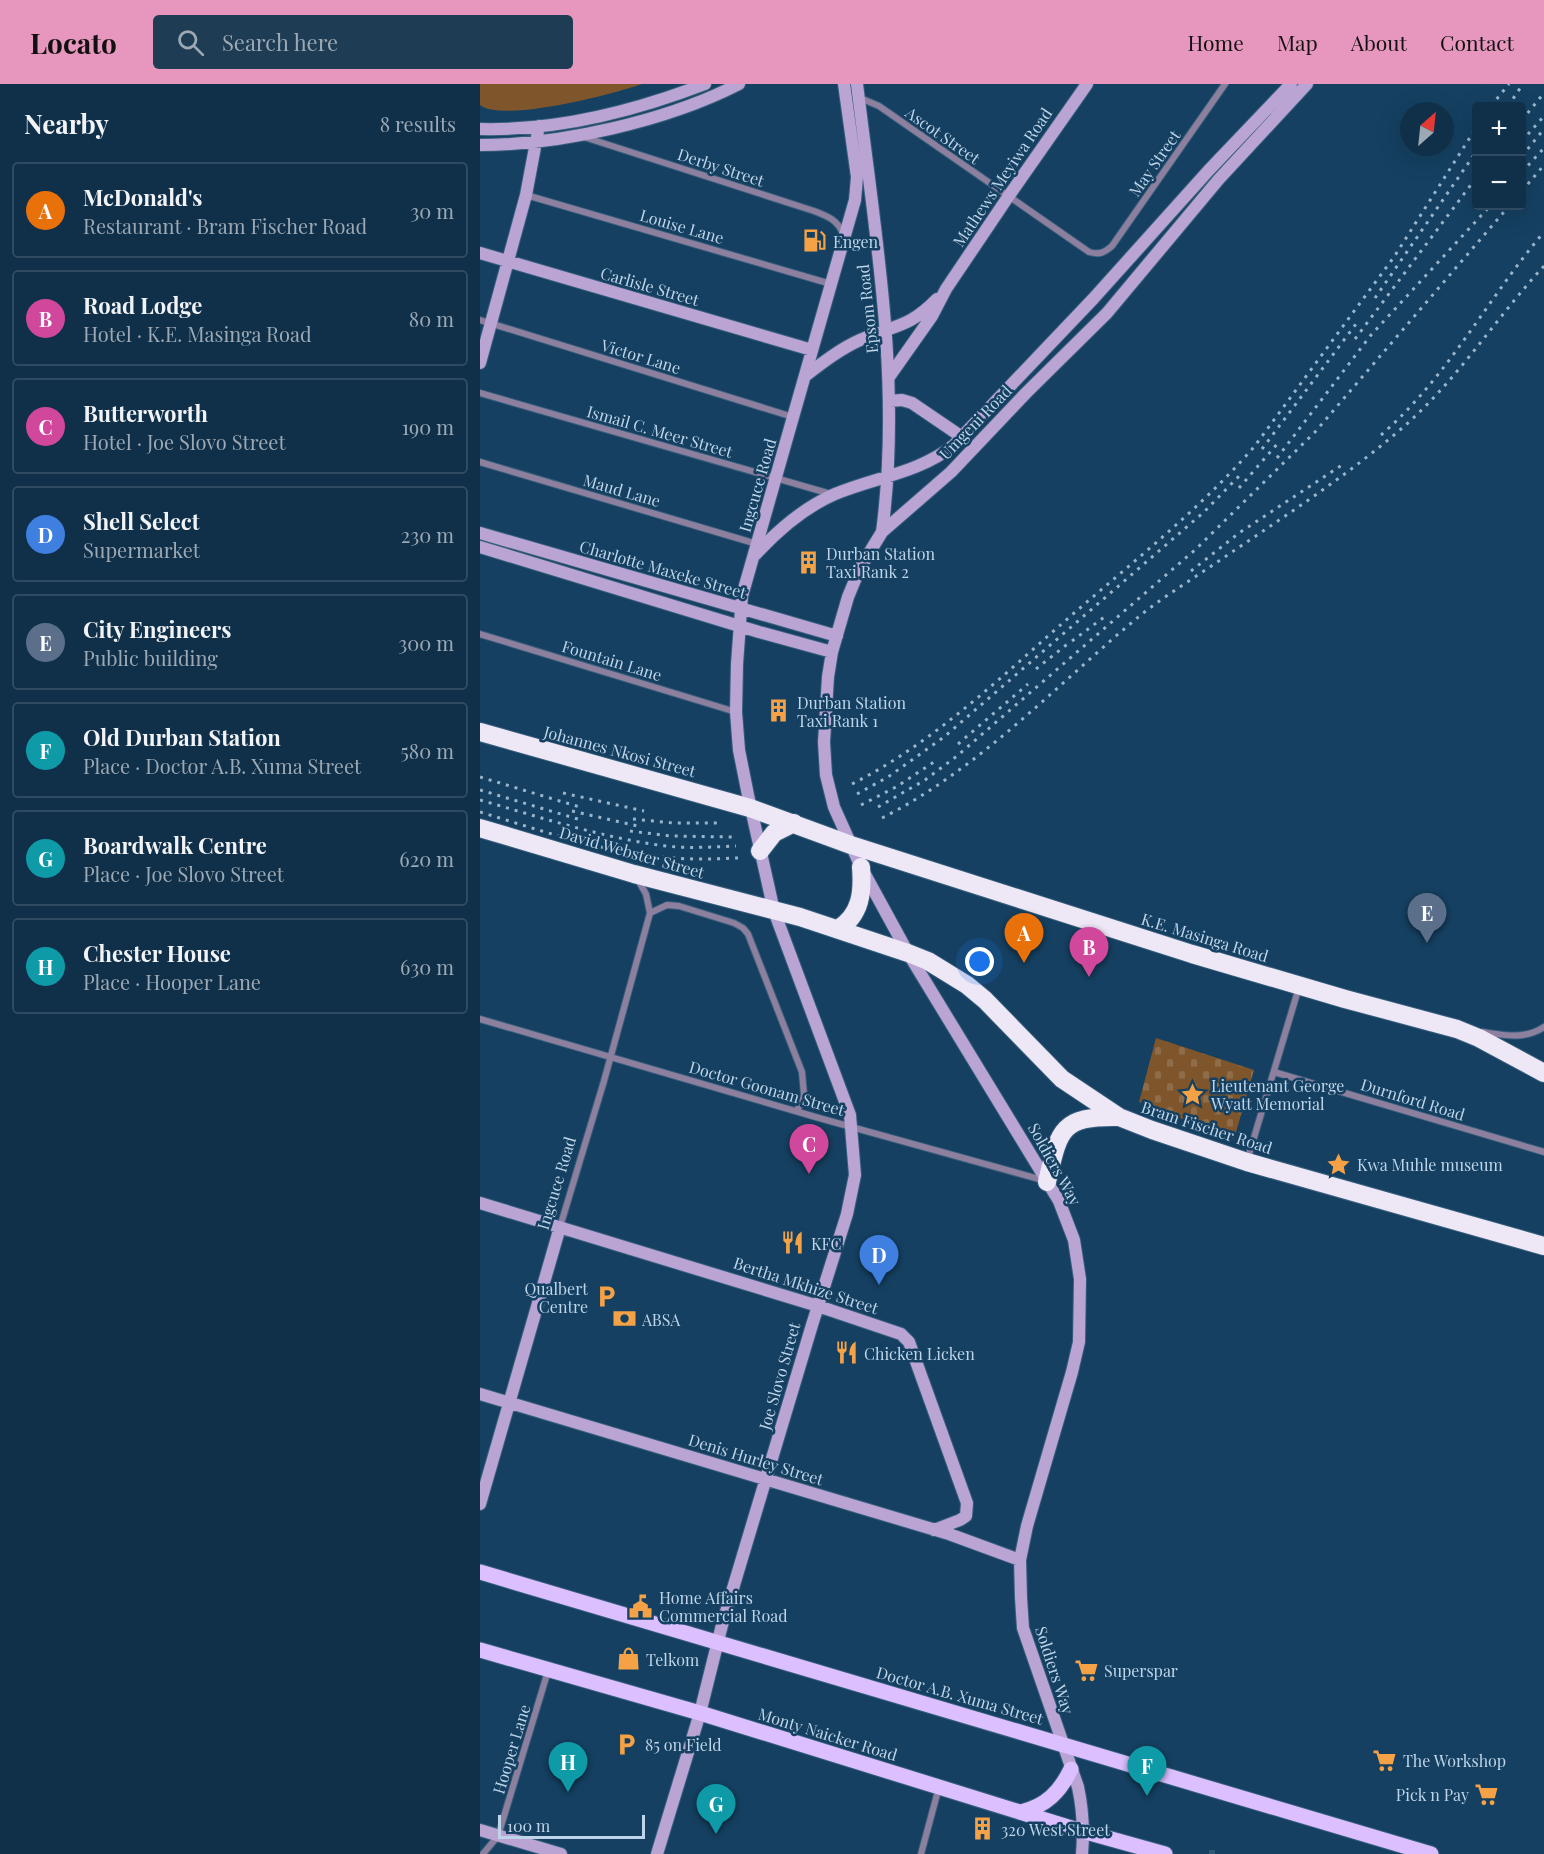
<!DOCTYPE html>
<meta charset="utf-8">
<style>
:root{--surface:#103049;--page:#1e3c53;--text:#f1f3f6;--muted:#9ca9b4;--line:#304b61;--accent:#e797bd}
body{margin:0;font-family:"Playfair Display",serif;background:var(--page);color:var(--text)}
.controls{position:absolute;right:18px;top:18px;display:grid;overflow:hidden;border-radius:6px;box-shadow:0 6px 24px #0002}
.controls button{width:54px;height:54px;display:grid;place-items:center;padding:0;border:0;border-bottom:2px solid var(--line);background:var(--surface);color:var(--text);font:30px sans-serif}
.compass{position:absolute;left:920px;top:18px;width:54px;height:54px;border-radius:50%;background:var(--surface);box-shadow:0 6px 24px #0002;rotate:27deg}
.scale{position:absolute;left:18px;bottom:15px;width:147px;box-sizing:border-box;padding-left:6px;border:3px solid #bed5e9;border-top:0;font-size:16px;line-height:21px;white-space:nowrap;color:#bed5e9;-webkit-text-stroke:4px #154061;paint-order:stroke}
.you{position:absolute;left:500px;top:878px;width:21px;height:21px;margin:-15px;border:4px solid #fff;border-radius:50%;background:#1a73e8;box-shadow:0 0 0 9px #1a73e833}
.badge{display:grid;place-items:center;width:39px;height:39px;border-radius:50%;background:var(--accent);color:#fff;font-size:20px;font-weight:700}
.pin{position:absolute;translate:-50% -50px;filter:drop-shadow(0 2px 3px #0008)}
.pin::after{content:'';position:absolute;top:32px;width:21px;height:18px;background:inherit;clip-path:polygon(0 0,100% 0,50% 100%)}
.list{margin:0;padding:0;list-style:none}
h2{display:flex;justify-content:space-between;align-items:center;height:78px;margin:0;padding:0 24px;font-size:26px}
h2 small{font-size:20px;font-weight:400;color:var(--muted)}
.list li{display:grid;grid-template-columns:39px 1fr auto;gap:18px;align-items:center;box-sizing:border-box;height:96px;margin:0 12px 12px;padding:0 12px;border:2px solid var(--line);border-radius:6px}
.list b{display:block;font-size:22px;white-space:nowrap}
.list p{margin:0;font-size:20px;white-space:nowrap;color:var(--muted)}
.list em{font-size:20px;font-style:normal;color:var(--muted)}
.icon{flex:none;width:33px;height:33px;fill:none;stroke:currentColor;stroke-width:2;stroke-linecap:round;stroke-linejoin:round}
.map{position:relative;flex:none;width:1064px;height:1770px;overflow:hidden}
header{display:flex;align-items:center;gap:36px;box-sizing:border-box;height:84px;padding:0 30px;background:var(--accent);color:#111}
header strong{font-size:28px}
nav{display:flex;gap:33px;margin-inline-start:auto;font-size:21px}
.search{width:420px;height:54px;background:var(--page);display:flex;align-items:center;gap:15px;box-sizing:border-box;padding:0 21px;border-radius:6px;color:var(--muted);font-size:22px}
main{display:flex}
aside{flex:1;background:var(--surface)}
.map>svg:first-child{display:block}
.green{fill:#7f562b}
.cemetery{fill:url(#cemetery-stones)}
.lines{fill:none;stroke-linecap:round;stroke-linejoin:round}
.street-tunnel{stroke:#2e5675;stroke-width:6;stroke-dasharray:6 3;stroke-linecap:butt}
.street-casing{stroke:#375e7c;stroke-width:8}
.secondary-casing{stroke:#375e7c;stroke-width:14}
.primary-casing{stroke:#375e7c;stroke-width:17}
.highway-casing{stroke:#375e7c;stroke-width:20}
.street{stroke:#8d7f9e;stroke-width:6}
.secondary{stroke:#b9a4d4;stroke-width:12}
.primary{stroke:#dcbffe;stroke-width:15}
.highway{stroke:#ede7f6;stroke-width:18}
.rail{stroke:#99b5cc;stroke-width:3;stroke-dasharray:3 6;stroke-linecap:butt}
.labels{text-anchor:middle;dominant-baseline:central;stroke-width:5;stroke-linejoin:round;paint-order:stroke}
.street-label{font-size:16px;fill:#bed5e9;stroke:#154061}
.poi-label{font-size:16px;fill:#bed5e9;stroke:#154061;text-anchor:start}
</style>
<header>
<strong>Locato</strong>
<div class="search"><svg class="icon" aria-label="search" viewBox="0 0 24 24"><circle cx="10" cy="10" r="6"/><path d="M15 15l6 6"/></svg>Search here</div>
<nav><a>Home</a><a>Map</a><a>About</a><a>Contact</a></nav>
</header>
<main>
<aside>
<h2>Nearby<small>8 results</small></h2>
<ul class="list">
<li><span class="badge" style="background:#e8710a">A</span><div><b>McDonald's</b><p>Restaurant · Bram Fischer Road</p></div><em>30 m</em></li>
<li><span class="badge" style="background:#d1479c">B</span><div><b>Road Lodge</b><p>Hotel · K.E. Masinga Road</p></div><em>80 m</em></li>
<li><span class="badge" style="background:#d1479c">C</span><div><b>Butterworth</b><p>Hotel · Joe Slovo Street</p></div><em>190 m</em></li>
<li><span class="badge" style="background:#3f7fe0">D</span><div><b>Shell Select</b><p>Supermarket</p></div><em>230 m</em></li>
<li><span class="badge" style="background:#5c6f8a">E</span><div><b>City Engineers</b><p>Public building</p></div><em>300 m</em></li>
<li><span class="badge" style="background:#0f9aa8">F</span><div><b>Old Durban Station</b><p>Place · Doctor A.B. Xuma Street</p></div><em>580 m</em></li>
<li><span class="badge" style="background:#0f9aa8">G</span><div><b>Boardwalk Centre</b><p>Place · Joe Slovo Street</p></div><em>620 m</em></li>
<li><span class="badge" style="background:#0f9aa8">H</span><div><b>Chester House</b><p>Place · Hooper Lane</p></div><em>630 m</em></li>
</ul>
</aside>
<div class="map">
<svg width="1064" height="1770" viewBox="0 0 1064 1770">
<defs>
<pattern id="cemetery-stones" width="16" height="16" patternUnits="userSpaceOnUse" patternTransform="scale(1.5)"><rect width="16" height="16" fill="#7f562b"/><path d="M2 7V4a2 2 0 0 1 4 0v3zM10 15v-3a2 2 0 0 1 4 0v3z" fill="#8f6d4a"/></pattern>
</defs>
<rect width="100%" height="100%" fill="#154061"/>
<path class="green" d="M0,0H162C134,10 23,39 0,21Z"/>
<path class="cemetery" d="M676,954L774,986L754,1055L659,1018Z"/>
<g class="lines">
<path class="street-tunnel" d="M732,1770V1766"/>
<defs>
<path id="street" d="M380,14L399,22L609,168C619,171 624,169 632,162L745,0
M104,53L334,127C347,132 358,136 363,150
M46,111L351,200
M0,236L313,333
M0,309L351,410
M0,378L277,460
M0,550L256,628
M170,829L187,821L199,822L254,839L263,844L268,850L322,988L324,1011L317,1027
M0,935L339,1034L566,1097
M1002,948C1023,951 1045,956 1064,943
M794,988L1064,1068
M767,1077L819,903
M80,1143L124,997L170,829L166,810L158,796
M3,1770L18,1752L68,1587
M441,1770L459,1703"/>
<path id="secondary" d="M377,0C395,149 422,298 402,448
M0,45C76,47 155,27 225,0
M0,61C80,61 187,37 259,0
M0,169L332,266
M0,279L46,111L59,42
M325,292C342,279 360,265 380,256C414,241 429,244 457,215
M409,293L452,232L466,205L528,113L607,0
M410,317L422,316L432,319L482,353
M0,449L357,552
M0,463L279,548L352,568
M275,471C297,447 325,423 355,410C396,393 439,389 474,361L613,215L729,86L811,0
M0,1119L338,1222L421,1250L429,1258L433,1269L487,1419L486,1432L480,1436L454,1446
M0,1310L469,1450L540,1476
M0,1420L80,1143
M0,1746L81,1770
M177,1770L220,1629L242,1541L332,1241L367,1130L375,1091L370,1031L294,827L268,711L259,666L256,628L257,580L262,512L375,116L377,93L364,0
M602,1770C604,1746 603,1726 598,1703L543,1544L541,1514L540,1476L547,1442L592,1288L599,1258L600,1195L594,1156L579,1117L428,869L381,783L354,723L346,691L344,658L348,593L352,568L368,513L380,484L402,448L471,388L546,309L627,229L739,95L827,0"/>
<path id="primary" d="M0,1488C316,1584 634,1675 951,1770
M0,1566L220,1629L588,1743L685,1770
M541,1728C566,1722 580,1708 591,1685"/>
<path id="highway" d="M0,648L270,724L371,761L712,870L865,915L977,945L999,954L1064,989
M0,744L154,790L320,833L428,869L448,877L487,901L505,916L582,995L639,1033L672,1046L767,1078L1064,1162
M280,767L294,749L314,739
M358,845C381,831 383,808 381,783
M567,1098C579,1047 580,1032 637,1033"/>
</defs>
<use href="#street" class="street-casing"/>
<use href="#secondary" class="secondary-casing"/>
<use href="#primary" class="primary-casing"/>
<use href="#highway" class="highway-casing"/>
<use href="#street" class="street"/>
<use href="#secondary" class="secondary"/>
<use href="#primary" class="primary"/>
<use href="#highway" class="highway"/>
<path class="rail" d="M1011,22L1029,0
M1028,22L1043,0
M1042,36L1064,9
M1042,57L1064,32
M1042,72L1064,45
M1042,88L1064,64
M1042,107L1064,81
M895,214L996,68
M875,255L996,94
M901,351C968,293 1007,215 1064,148
M782,365L876,240
M797,374L891,251L1010,122
M759,404L798,359
M711,487L759,449L865,379
M592,557L627,531
M556,585L590,558
M478,660L548,600
M0,693L103,724
M372,700C455,658 523,591 593,530C655,476 720,425 774,363L914,173L996,44
M0,706L101,736
M83,709L164,727
M377,710L408,693L464,653L724,428L761,390
M0,716C59,733 117,752 178,761C204,765 230,763 256,762
M381,721L416,703L454,678
M398,723L445,696L477,672L716,465L835,348L1029,122
M92,727L162,743
M0,728C60,746 121,768 184,773C208,776 233,775 258,774
M402,734C501,684 577,600 662,530C685,512 709,497 733,481C797,437 862,396 921,345C976,298 1015,235 1064,182
M153,735L193,739H242
M150,747L190,752L253,753"/>
</g>
<defs>
<symbol id="fuel-bare" viewBox="-9 -9 18 18"><path d="M-5.5-6h7V0h2V4h1.3V-2.5L3-4.5l.8-.8L6-3V5H2.5V1h-1V6h-7ZM-4.2-4.7v3.2H.2V-4.7Z" fill="#f5a246" stroke="#154061" stroke-width="2.5" paint-order="stroke"/></symbol>
<symbol id="building-bare" viewBox="-9 -9 18 18"><path d="M-4-6H4V6H1V3H-1V6H-4ZM-2.5-4.3h1.7v1.8h-1.7ZM.8-4.3h1.7v1.8H.8ZM-2.5-1h1.7V.8h-1.7ZM.8-1h1.7V.8H.8Z" fill="#f5a246" stroke="#154061" stroke-width="2.5" paint-order="stroke"/></symbol>
<symbol id="sight-bare" viewBox="-9 -9 18 18"><path d="M0-6L1.8-2.2L6-1.7L2.9 1.2L3.7 5.4L0 3.3L-3.7 5.4L-2.9 1.2L-6-1.7L-1.8-2.2Z" fill="#f5a246" stroke="#154061" stroke-width="2.5" paint-order="stroke"/></symbol>
<symbol id="restaurant-bare" viewBox="-9 -9 18 18"><path d="M-5-6h1v4h1v-4h1v4h1v-4h1v5L-1.5 .5V6h-2V.5L-5-1ZM5-6V6H3V1.5H1.5Q1.5-4 5-6Z" fill="#f5a246" stroke="#154061" stroke-width="2.5" paint-order="stroke"/></symbol>
<symbol id="parking-bare" viewBox="-9 -9 18 18"><path d="M-3.5-5.5H1a3.5 3.5 0 0 1 0 7H-1V5.5H-3.5ZM-1-3.4V-.6H.8a1.4 1.4 0 0 0 0-2.8Z" fill="#f5a246" stroke="#154061" stroke-width="2.5" paint-order="stroke"/></symbol>
<symbol id="bank-bare" viewBox="-9 -9 18 18"><path d="M-6-4H6V4H-6ZM0-2.3a2.3 2.3 0 1 0 0 4.6a2.3 2.3 0 1 0 0-4.6Z" fill="#f5a246" stroke="#154061" stroke-width="2.5" paint-order="stroke"/></symbol>
<symbol id="civic-bare" viewBox="-9 -9 18 18"><path d="M-.6-6.5H3V-4.5H.6V-3L4-1V1h2V6H-6V1h2V-1L-.6-3ZM-1.2 2.5V6h2.4V2.5Z" fill="#f5a246" stroke="#154061" stroke-width="2.5" paint-order="stroke"/></symbol>
<symbol id="shop-bare" viewBox="-9 -9 18 18"><path d="M-5-2.5h2.3a2.7 3.5 0 0 1 5.4 0H5L5.5 6h-11ZM-1.5-2.5h3a1.5 2.3 0 0 0-3 0Z" fill="#f5a246" stroke="#154061" stroke-width="2.5" paint-order="stroke"/></symbol>
<symbol id="supermarket-bare" viewBox="-9 -9 18 18"><path d="M-6-5.5h2.5l.6 2H6L4.5 2H-2.5L-4.4-4H-6ZM-1.5 3.2a1.3 1.3 0 1 0 .1 0ZM3 3.2a1.3 1.3 0 1 0 .1 0Z" fill="#f5a246" stroke="#154061" stroke-width="2.5" paint-order="stroke"/></symbol>
</defs>
<g fill-rule="evenodd">
<use href="#fuel-bare" x="318" y="140" width="33" height="33"/>
<use href="#building-bare" x="312" y="462" width="33" height="33"/>
<use href="#building-bare" x="282" y="610" width="33" height="33"/>
<use href="#sight-bare" x="696" y="994" width="33" height="33"/>
<use href="#sight-bare" x="842" y="1064" width="33" height="33"/>
<use href="#restaurant-bare" x="296" y="1142" width="33" height="33"/>
<use href="#parking-bare" x="110" y="1196" width="33" height="33"/>
<use href="#bank-bare" x="128" y="1218" width="33" height="33"/>
<use href="#restaurant-bare" x="350" y="1252" width="33" height="33"/>
<use href="#civic-bare" x="144" y="1506" width="33" height="33"/>
<use href="#shop-bare" x="132" y="1558" width="33" height="33"/>
<use href="#supermarket-bare" x="590" y="1570" width="33" height="33"/>
<use href="#parking-bare" x="130" y="1644" width="33" height="33"/>
<use href="#supermarket-bare" x="888" y="1660" width="33" height="33"/>
<use href="#supermarket-bare" x="990" y="1694" width="33" height="33"/>
<use href="#building-bare" x="486" y="1728" width="33" height="33"/>
</g>
<g class="labels">
<g class="street-label">
<text transform="translate(463 51) rotate(35)">Ascot Street</text>
<text transform="translate(674 79) rotate(-55)">May Street</text>
<text transform="translate(241 83) rotate(18)">Derby Street</text>
<text transform="translate(522 93) rotate(-56)">Mathews Meyiwa Road</text>
<text transform="translate(202 142) rotate(16)">Louise Lane</text>
<text transform="translate(170 202) rotate(16)">Carlisle Street</text>
<text transform="translate(387 225) rotate(-96)">Epsom Road</text>
<text transform="translate(161 272) rotate(17)">Victor Lane</text>
<text transform="translate(495 338) rotate(-46)">Umgeni Road</text>
<text transform="translate(180 347) rotate(16)">Ismail C. Meer Street</text>
<text transform="translate(277 401) rotate(-74)">Ingcuce Road</text>
<text transform="translate(142 406) rotate(16)">Maud Lane</text>
<text transform="translate(183 485) rotate(16)">Charlotte Maxeke Street</text>
<text transform="translate(132 576) rotate(17)">Fountain Lane</text>
<text transform="translate(140 667) rotate(15)">Johannes Nkosi Street</text>
<text transform="translate(152 768) rotate(16)">David Webster Street</text>
<text transform="translate(725 853) rotate(17)">K.E. Masinga Road</text>
<text transform="translate(287 1004) rotate(16)">Doctor Goonam Street</text>
<text transform="translate(933 1015) rotate(17)">Durnford Road</text>
<text transform="translate(727 1043) rotate(18)">Bram Fischer Road</text>
<text transform="translate(575 1080) rotate(61)">Soldiers Way</text>
<text transform="translate(76 1099) rotate(-73)">Ingcuce Road</text>
<text transform="translate(326 1201) rotate(18)">Bertha Mkhize Street</text>
<text transform="translate(299 1292) rotate(-74)">Joe Slovo Street</text>
<text transform="translate(276 1375) rotate(17)">Denis Hurley Street</text>
<text transform="translate(575 1586) rotate(72)">Soldiers Way</text>
<text transform="translate(480 1611) rotate(16)">Doctor A.B. Xuma Street</text>
<text transform="translate(348 1650) rotate(17)">Monty Naicker Road</text>
<text transform="translate(31 1665) rotate(-73)">Hooper Lane</text>
</g>
<g class="poi-label">
<text x="353" y="157">Engen</text>
<text x="346" y="469">Durban Station<tspan x="346" dy="18">Taxi Rank 2</tspan></text>
<text x="317" y="618">Durban Station<tspan x="317" dy="18">Taxi Rank 1</tspan></text>
<text x="731" y="1001">Lieutenant George<tspan x="731" dy="18">Wyatt Memorial</tspan></text>
<text x="877" y="1080">Kwa Muhle museum</text>
<text x="331" y="1159">KFC</text>
<text x="108" y="1204" text-anchor="end">Qualbert<tspan x="108" dy="18">Centre</tspan></text>
<text x="162" y="1235">ABSA</text>
<text x="384" y="1269">Chicken Licken</text>
<text x="179" y="1513">Home Affairs<tspan x="179" dy="18">Commercial Road</tspan></text>
<text x="166" y="1575">Telkom</text>
<text x="624" y="1586">Superspar</text>
<text x="165" y="1660">85 on Field</text>
<text x="923" y="1676">The Workshop</text>
<text x="989" y="1710" text-anchor="end">Pick n Pay</text>
<text x="521" y="1745">320 West Street</text>
</g>
</g>
</svg>
<div class="controls">
<button>+</button>
<button>−</button>
</div>
<svg class="compass" viewBox="-18 -18 36 36"><path d="M0-13l5 13h-10z" fill="#e53935"/><path d="M0 13l5-13h-10z" fill="#9ca9b4"/></svg>
<div class="scale">100 m</div>
<div class="you"></div>
<div class="pin badge" style="left:544px;top:879px;background:#e8710a">A</div>
<div class="pin badge" style="left:609px;top:893px;background:#d1479c">B</div>
<div class="pin badge" style="left:329px;top:1090px;background:#d1479c">C</div>
<div class="pin badge" style="left:399px;top:1201px;background:#3f7fe0">D</div>
<div class="pin badge" style="left:947px;top:859px;background:#5c6f8a">E</div>
<div class="pin badge" style="left:667px;top:1712px;background:#0f9aa8">F</div>
<div class="pin badge" style="left:236px;top:1750px;background:#0f9aa8">G</div>
<div class="pin badge" style="left:88px;top:1708px;background:#0f9aa8">H</div>
</div>
</main>
